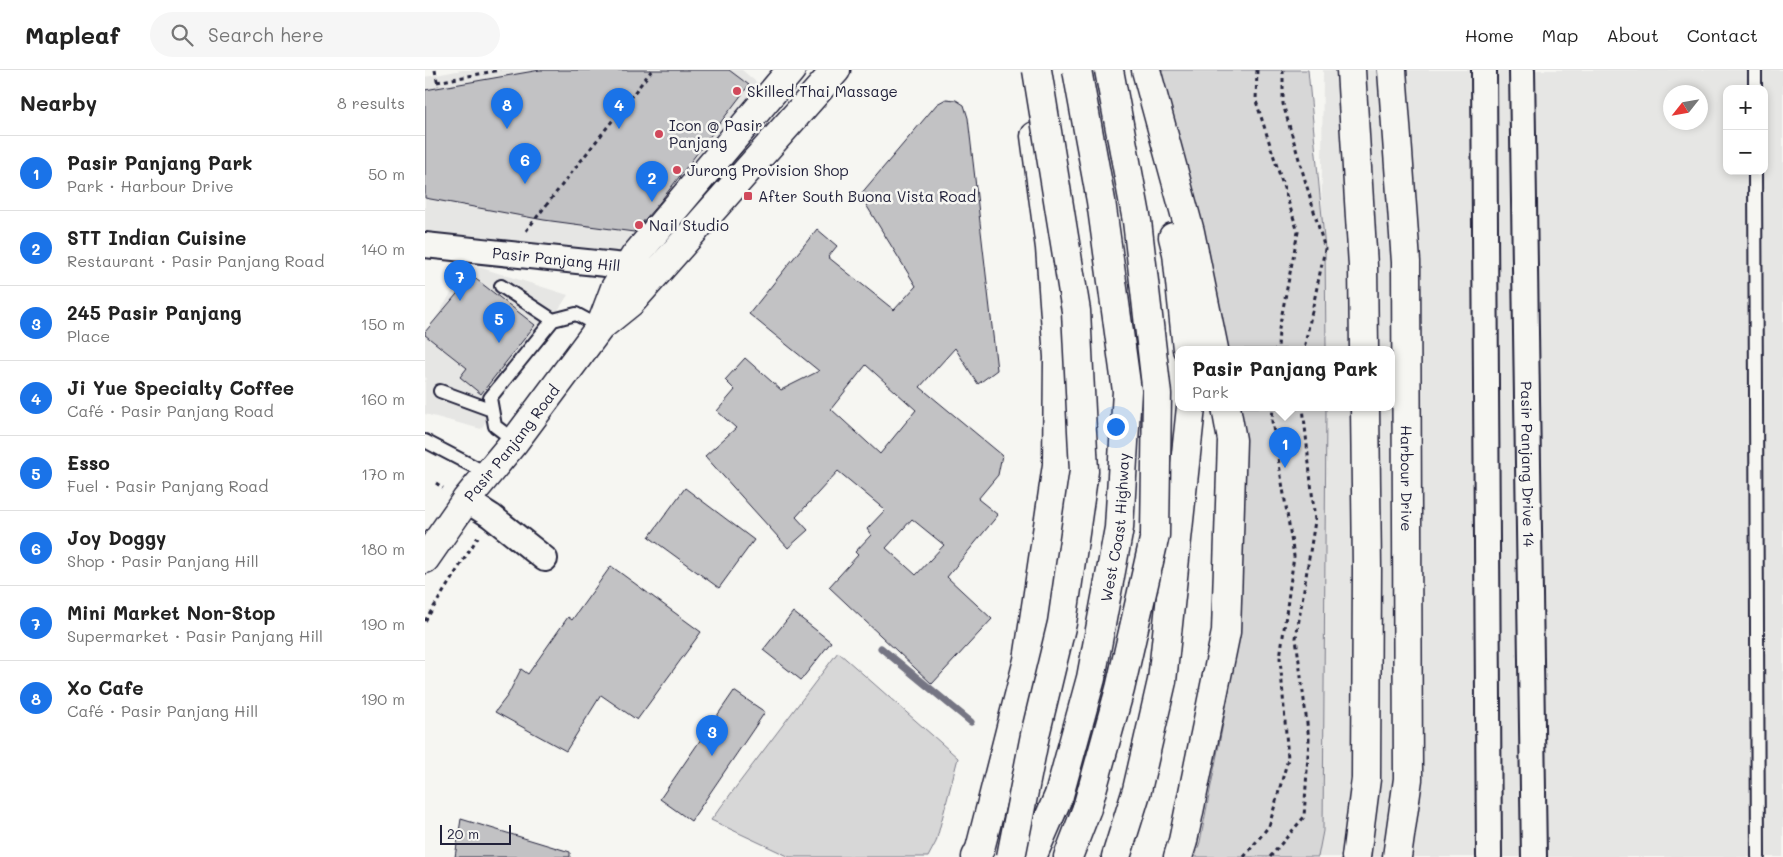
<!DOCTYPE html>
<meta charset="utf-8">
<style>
:root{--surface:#fff;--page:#f6f6f6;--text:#222;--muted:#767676;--line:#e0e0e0;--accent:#1a73e8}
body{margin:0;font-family:Mali,sans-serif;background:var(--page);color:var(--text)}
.controls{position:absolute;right:15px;top:15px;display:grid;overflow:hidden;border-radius:10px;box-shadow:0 2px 8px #0003}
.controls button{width:45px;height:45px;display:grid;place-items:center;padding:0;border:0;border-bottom:1px solid var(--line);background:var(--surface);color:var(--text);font:25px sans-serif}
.compass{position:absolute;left:1238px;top:15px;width:45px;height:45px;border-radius:50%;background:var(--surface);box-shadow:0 2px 8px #0003;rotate:239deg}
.scale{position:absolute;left:15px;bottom:12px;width:71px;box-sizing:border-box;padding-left:5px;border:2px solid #22223b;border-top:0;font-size:14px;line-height:18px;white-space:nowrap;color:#22223b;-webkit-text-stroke:4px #f6f6f2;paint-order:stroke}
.you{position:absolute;left:690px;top:356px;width:18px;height:18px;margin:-12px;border:4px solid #fff;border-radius:50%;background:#1a73e8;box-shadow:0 0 0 8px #1a73e833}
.badge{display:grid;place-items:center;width:32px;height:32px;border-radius:50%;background:var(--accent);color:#fff;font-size:16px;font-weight:700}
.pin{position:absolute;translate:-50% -41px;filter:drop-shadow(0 1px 2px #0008)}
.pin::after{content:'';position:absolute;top:26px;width:18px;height:15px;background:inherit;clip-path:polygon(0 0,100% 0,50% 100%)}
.popup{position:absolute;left:750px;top:276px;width:220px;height:65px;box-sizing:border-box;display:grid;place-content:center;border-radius:10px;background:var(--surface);filter:drop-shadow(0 1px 4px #0005);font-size:16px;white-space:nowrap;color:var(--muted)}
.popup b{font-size:19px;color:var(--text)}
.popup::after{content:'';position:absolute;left:50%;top:100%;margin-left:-10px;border:10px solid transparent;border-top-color:var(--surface)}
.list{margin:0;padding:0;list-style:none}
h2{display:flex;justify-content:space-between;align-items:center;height:65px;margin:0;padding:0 20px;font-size:21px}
h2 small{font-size:16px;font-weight:400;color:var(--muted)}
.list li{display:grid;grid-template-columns:32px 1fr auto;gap:15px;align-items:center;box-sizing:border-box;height:75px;padding:0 20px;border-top:1px solid var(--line)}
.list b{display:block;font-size:19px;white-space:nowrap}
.list p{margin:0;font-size:16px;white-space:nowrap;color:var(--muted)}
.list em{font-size:16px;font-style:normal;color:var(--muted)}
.icon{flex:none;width:28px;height:28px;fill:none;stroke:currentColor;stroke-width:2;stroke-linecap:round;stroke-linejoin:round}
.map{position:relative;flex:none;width:1358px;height:787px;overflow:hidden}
header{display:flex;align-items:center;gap:30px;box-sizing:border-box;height:70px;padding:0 25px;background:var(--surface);border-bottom:1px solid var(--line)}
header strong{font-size:24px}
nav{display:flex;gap:28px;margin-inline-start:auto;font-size:18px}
.search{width:350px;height:45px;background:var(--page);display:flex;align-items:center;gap:12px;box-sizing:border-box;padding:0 18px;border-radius:28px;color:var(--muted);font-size:19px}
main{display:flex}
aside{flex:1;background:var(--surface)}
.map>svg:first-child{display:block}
.built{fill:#e6e6e4;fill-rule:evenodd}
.green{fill:#d7d7d7;stroke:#7c7c89}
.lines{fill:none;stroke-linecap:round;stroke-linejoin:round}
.stream{stroke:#757583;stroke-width:7}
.building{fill:#c2c2c4;stroke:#22223b;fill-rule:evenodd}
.lane-casing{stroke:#22223b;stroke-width:16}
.street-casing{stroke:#22223b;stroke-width:28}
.secondary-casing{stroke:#22223b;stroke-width:31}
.highway-casing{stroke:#22223b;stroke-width:31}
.path{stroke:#22223b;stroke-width:3;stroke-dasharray:4 4;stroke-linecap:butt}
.lane{stroke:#f6f6f2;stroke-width:12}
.street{stroke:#f6f6f2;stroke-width:24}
.secondary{stroke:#f6f6f2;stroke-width:28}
.highway{stroke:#f6f6f2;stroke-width:28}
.highway-bridge-casing{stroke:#22223b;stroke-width:31;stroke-linecap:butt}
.highway-bridge{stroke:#f6f6f2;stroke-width:28}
.poi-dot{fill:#d1495b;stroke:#f6f6f2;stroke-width:2}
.labels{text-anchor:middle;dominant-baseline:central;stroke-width:5;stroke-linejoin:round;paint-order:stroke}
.poi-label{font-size:15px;fill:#22223b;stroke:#f6f6f2;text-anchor:start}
.street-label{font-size:15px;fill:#22223b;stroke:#f6f6f2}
</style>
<header>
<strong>Mapleaf</strong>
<div class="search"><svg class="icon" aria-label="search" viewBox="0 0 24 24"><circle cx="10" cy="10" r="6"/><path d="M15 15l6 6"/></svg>Search here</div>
<nav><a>Home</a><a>Map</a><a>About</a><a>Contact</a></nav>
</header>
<main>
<aside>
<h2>Nearby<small>8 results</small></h2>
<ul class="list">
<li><span class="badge">1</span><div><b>Pasir Panjang Park</b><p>Park · Harbour Drive</p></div><em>50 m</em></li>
<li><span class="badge">2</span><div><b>STT Indian Cuisine</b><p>Restaurant · Pasir Panjang Road</p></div><em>140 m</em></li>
<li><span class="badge">3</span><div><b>245 Pasir Panjang</b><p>Place</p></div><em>150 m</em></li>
<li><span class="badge">4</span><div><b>Ji Yue Specialty Coffee</b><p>Café · Pasir Panjang Road</p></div><em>160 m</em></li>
<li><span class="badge">5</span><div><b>Esso</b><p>Fuel · Pasir Panjang Road</p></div><em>170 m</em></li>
<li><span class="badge">6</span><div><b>Joy Doggy</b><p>Shop · Pasir Panjang Hill</p></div><em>180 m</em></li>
<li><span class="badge">7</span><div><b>Mini Market Non-Stop</b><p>Supermarket · Pasir Panjang Hill</p></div><em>190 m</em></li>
<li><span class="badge">8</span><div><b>Xo Cafe</b><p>Café · Pasir Panjang Hill</p></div><em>190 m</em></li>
</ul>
</aside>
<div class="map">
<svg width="1358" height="787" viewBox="0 0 1358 787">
<rect width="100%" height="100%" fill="#f6f6f2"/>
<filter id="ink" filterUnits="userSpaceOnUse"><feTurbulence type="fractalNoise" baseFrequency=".02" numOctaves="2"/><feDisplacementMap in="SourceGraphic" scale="10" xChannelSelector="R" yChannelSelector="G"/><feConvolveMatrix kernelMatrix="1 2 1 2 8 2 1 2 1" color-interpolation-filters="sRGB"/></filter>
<g filter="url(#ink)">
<path class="built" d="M37,0H317L337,17L199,190L0,167V7Z
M898,0H1358V787H889L894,337H966V279H895ZM1302,19H1339V101H1302ZM1246,22H1276V52H1246Z
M44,194L143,225L56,359L0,344V311L2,309L0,307V266Z"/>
<path class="green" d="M731,0H883L900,179L901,279H797Z
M811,337H901L898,761L893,787H770L775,772L799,649L813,560Z
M413,582L533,688L511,772L503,787H365L286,750Z"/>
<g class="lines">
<path class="stream" d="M456,578L546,652"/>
</g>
<path class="building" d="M115,0H304L324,15L235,132L209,162L119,150L0,128V20Z
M521,29L531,30L539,35L543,48L572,300L553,314L530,278L495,317L577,385L573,405L553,429L573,445L522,507L567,549L507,614L404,517L433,485L430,482L446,465L442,459L460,440L413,401L371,447L383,460L363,478L280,386L311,358L292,341L310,320L300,310L320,288L356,320L394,301L324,244L392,159L412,176L403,187L469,240L491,216L435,125L512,34ZM441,295L491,340L455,384L406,339ZM487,449L519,475L491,505L461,478Z
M47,206L110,255L56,324L35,307L42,298L0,265V262Z
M260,418L329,470L294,518L224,467Z
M186,496L276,562L212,650L176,625L141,681L70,642L83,625L96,599L103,604L143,547L147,550Z
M368,542L406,572L376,610L338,580Z
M309,621L340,642L266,751L235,729Z
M36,749L145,782V787H30Z"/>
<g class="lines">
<defs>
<path id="lane" d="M1330,0V19
M1330,101L1333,787
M76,216L128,250
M15,321L67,340
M0,371L63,404
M90,371L70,356L65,328L128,250L151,244L175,257"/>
<g id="street">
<path d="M1059,0L1064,787"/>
<path id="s1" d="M1097,0L1109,787"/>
<path id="s2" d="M0,175L219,198"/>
<path d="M41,430L66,446L120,489"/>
</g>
<g id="secondary">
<path d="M926,0L938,196L939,279"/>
<path id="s3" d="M967,0L981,192L983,709L972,787"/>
<path d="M176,255L190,218L210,186L366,0"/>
<path id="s4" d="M0,489L41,430L90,371L175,257L206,232L411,0"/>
<path d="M931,787L941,709L942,498L940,337"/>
</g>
<path id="highway" d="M721,0L765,162L789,279
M748,167L752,183L762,279
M551,787L555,779L603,590L632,395L633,287L625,178L610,66
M607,787L634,725
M643,787L662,738
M691,787L712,720L737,611L766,337
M753,787L758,771L801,562L807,370L801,337"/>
</defs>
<use href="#lane" class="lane-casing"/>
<use href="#street" class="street-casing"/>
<use href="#secondary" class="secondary-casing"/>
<use href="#highway" class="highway-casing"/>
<path class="path" d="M10,0L13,16
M832,0L831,31L873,162L854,259L853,279
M858,0V34L900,179L879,279
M12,12L75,0
M101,161L227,0
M11,413L18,418
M0,551L53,467
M819,787L844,756L863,689L855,588L869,486L847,351L848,337
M845,787L879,747L884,669L871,568L890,451L878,337"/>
<use href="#lane" class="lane"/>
<use href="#street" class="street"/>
<use href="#secondary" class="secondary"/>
<use href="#highway" class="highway"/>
<defs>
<g id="highway-bridge">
<path id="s5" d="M634,725L666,608L694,458L702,321L676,131L652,0"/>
<path d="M662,738L695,619L730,465L732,324L712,151L684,0"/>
<path d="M586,787L610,665L637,553L659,401L651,241L612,0"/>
</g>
</defs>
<use href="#highway-bridge" class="highway-bridge-casing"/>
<use href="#highway-bridge" class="highway-bridge"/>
</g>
</g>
<g class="poi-dot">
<circle cx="312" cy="21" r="5"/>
<circle cx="234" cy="64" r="5"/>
<circle cx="252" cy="100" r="5"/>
<rect x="318" y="121" width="10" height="10" rx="2.5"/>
<circle cx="214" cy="155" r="5"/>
</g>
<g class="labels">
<g class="poi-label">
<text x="322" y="21">Skilled Thai Massage</text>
<text x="244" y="55">Icon @ Pasir<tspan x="244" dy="17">Panjang</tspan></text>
<text x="262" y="100">Jurong Provision Shop</text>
<text x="333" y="126">After South Buona Vista Road</text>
<text x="224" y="155">Nail Studio</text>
</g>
<g class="street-label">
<text stroke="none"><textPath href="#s2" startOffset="132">Pasir Panjang Hill</textPath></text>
<text stroke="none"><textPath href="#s4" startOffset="145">Pasir Panjang Road</textPath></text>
<text stroke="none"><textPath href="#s1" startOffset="394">Pasir Panjang Drive 14</textPath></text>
<text stroke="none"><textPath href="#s3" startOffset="409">Harbour Drive</textPath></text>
<text stroke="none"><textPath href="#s5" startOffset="274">West Coast Highway</textPath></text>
</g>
</g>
</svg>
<div class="controls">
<button>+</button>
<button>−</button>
</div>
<svg class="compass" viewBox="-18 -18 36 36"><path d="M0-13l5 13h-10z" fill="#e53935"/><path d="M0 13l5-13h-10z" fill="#767676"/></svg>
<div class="scale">20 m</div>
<div class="you"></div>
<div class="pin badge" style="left:860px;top:398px">1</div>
<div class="popup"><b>Pasir Panjang Park</b>Park</div>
<div class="pin badge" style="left:227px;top:132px">2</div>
<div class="pin badge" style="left:287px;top:686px">3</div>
<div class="pin badge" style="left:194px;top:59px">4</div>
<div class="pin badge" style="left:74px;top:273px">5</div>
<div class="pin badge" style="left:100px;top:114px">6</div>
<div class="pin badge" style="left:35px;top:231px">7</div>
<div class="pin badge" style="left:82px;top:59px">8</div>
</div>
</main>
